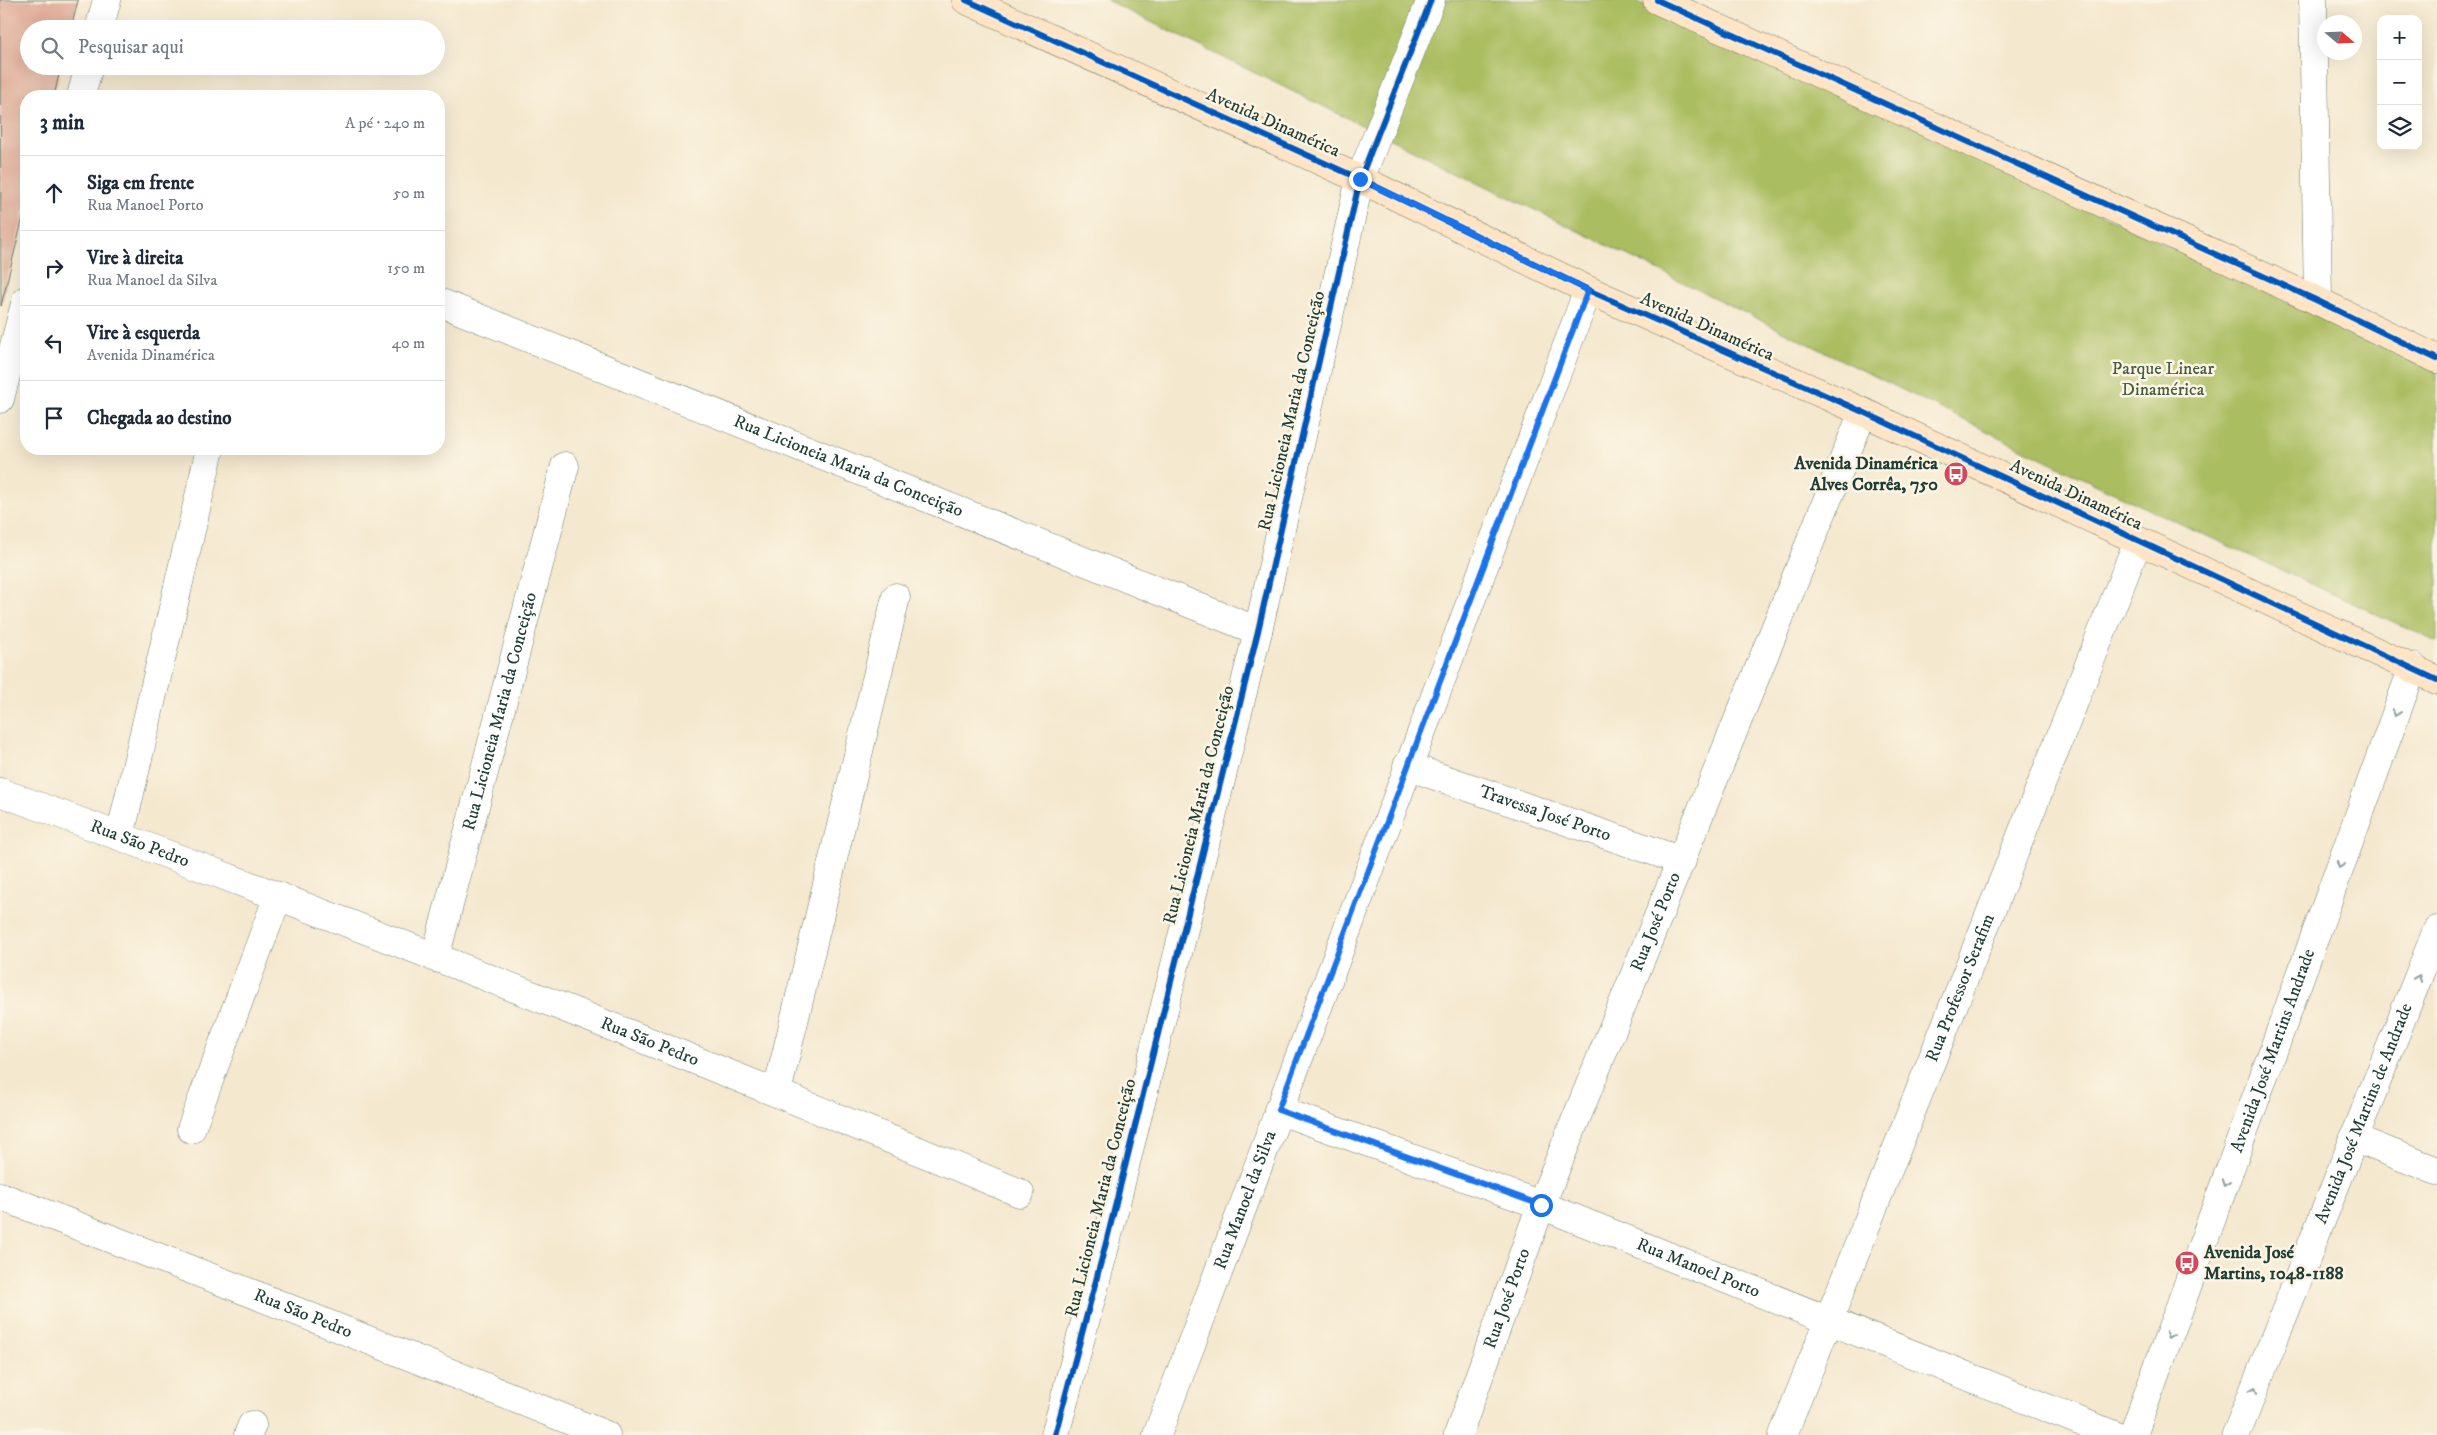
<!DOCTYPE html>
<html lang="pt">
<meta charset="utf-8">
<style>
:root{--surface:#fff;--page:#f2f2f3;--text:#1f2937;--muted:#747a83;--line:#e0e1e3}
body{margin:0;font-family:"IM FELL DW Pica",serif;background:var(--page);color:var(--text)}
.controls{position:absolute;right:15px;top:15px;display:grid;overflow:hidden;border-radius:10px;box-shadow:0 5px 20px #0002}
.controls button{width:45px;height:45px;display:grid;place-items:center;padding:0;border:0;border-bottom:1px solid var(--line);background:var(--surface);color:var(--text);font:25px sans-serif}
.compass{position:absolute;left:2317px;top:15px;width:45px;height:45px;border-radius:50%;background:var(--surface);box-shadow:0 5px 20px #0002;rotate:109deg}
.stop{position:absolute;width:15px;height:15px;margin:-11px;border:4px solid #1a73e8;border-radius:50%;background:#fff}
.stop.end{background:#1a73e8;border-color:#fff;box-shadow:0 1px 5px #0008}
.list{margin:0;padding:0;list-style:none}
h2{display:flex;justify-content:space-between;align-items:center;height:65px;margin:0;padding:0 20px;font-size:21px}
h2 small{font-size:16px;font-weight:400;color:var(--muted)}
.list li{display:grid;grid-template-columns:32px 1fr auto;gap:15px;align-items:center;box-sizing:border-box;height:75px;padding:0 20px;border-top:1px solid var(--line)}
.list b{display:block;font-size:19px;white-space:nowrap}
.list p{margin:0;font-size:16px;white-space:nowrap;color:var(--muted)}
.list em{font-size:16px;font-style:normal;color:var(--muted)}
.icon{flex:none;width:28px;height:28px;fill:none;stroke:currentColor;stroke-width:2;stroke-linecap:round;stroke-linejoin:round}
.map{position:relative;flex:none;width:2437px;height:1435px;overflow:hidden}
.search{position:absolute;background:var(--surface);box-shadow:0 5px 20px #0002;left:20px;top:20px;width:425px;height:55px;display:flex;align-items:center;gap:12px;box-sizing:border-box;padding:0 18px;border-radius:28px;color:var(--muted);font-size:19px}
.panel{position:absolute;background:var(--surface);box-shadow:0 5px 20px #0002;left:20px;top:90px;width:425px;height:365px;border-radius:20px}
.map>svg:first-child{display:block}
.green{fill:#aabd61;stroke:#647d4a}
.building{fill:#dda591}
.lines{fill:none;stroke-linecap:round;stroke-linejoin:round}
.minor-casing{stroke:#6a796a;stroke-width:29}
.secondary-casing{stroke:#6a796a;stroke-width:29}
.minor{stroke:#fff;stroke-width:28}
.secondary{stroke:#ffe4c6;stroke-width:28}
.cycleway-casing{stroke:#fcf5e5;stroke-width:9}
.cycleway{stroke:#0057b8;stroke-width:6}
.oneway{stroke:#8f9e9a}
.route{stroke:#1a73e8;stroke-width:6}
.labels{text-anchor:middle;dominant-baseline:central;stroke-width:5;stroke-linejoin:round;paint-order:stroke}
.street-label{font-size:18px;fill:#1f3d34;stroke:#fcf5e5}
.park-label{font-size:18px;fill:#425d3f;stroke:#fcf5e5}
.poi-label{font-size:18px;font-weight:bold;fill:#1f3d34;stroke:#fcf5e5;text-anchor:end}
</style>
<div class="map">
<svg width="2437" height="1435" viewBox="0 0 2437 1435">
<rect width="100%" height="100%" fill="#fcf5e5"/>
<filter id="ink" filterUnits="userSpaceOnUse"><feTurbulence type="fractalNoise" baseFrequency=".02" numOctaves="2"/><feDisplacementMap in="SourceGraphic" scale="10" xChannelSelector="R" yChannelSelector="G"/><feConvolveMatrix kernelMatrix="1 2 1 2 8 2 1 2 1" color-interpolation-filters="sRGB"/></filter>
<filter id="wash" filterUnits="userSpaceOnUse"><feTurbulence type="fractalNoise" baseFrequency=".0096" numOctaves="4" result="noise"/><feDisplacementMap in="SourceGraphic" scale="20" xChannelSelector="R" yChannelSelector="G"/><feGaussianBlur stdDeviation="1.12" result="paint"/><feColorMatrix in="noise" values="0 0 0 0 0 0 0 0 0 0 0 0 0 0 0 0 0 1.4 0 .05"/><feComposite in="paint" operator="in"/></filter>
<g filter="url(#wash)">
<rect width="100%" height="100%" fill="#f4e8ce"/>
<path class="green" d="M1106,0H1633L1949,143L2437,372V642L2103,488Z"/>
<g id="blocks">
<path class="building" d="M0,0H78L71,29H29V66H61L54,96H26V205L1,306Z"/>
</g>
</g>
<g filter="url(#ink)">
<use href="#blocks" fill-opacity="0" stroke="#6a796a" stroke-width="1"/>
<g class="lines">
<defs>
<g id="minor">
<path d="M2313,0L2318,301"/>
<path d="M99,29L107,0"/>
<path d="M81,96L89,66"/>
<path id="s1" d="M439,302L1258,631"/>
<path d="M0,399L26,300"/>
<path id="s2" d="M1407,766L1682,861"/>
<path id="s3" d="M0,792C343,918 683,1053 1020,1193"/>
<path d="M120,836L210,449"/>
<path id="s4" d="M435,958L565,466"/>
<path d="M777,1092L896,597"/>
<path id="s5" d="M1278,1110L1541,1205L2114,1435"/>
<path d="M191,1129L278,896"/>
<path d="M2354,1138L2437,1171"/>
<path id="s6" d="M0,1196L251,1293L606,1435"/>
<path d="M248,1435L252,1425"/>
<path d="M1055,1435L1107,1239L1258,631L1360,179L1431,0"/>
<path id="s7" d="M1157,1435L1588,290"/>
<path id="s8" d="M1458,1435L1541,1205L1863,412"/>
<path id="s9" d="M1783,1435L2138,541"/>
<path id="s10" d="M2133,1435L2413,667"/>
<path id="s11" d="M2236,1435L2437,930"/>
</g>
<path id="secondary" d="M966,0L1360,179L1588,290L1863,412L2437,680
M1657,0L2318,301L2437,359"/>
</defs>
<use href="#minor" class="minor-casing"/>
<use href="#secondary" class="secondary-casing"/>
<use href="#minor" class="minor"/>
<use href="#secondary" class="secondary"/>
<defs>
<path id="cycleway" d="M966,0L1360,179L1588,290L1863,412L2437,680
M1657,0L2318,301L2437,359
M1055,1435L1107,1239L1258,631L1360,179L1431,0"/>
</defs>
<use href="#cycleway" class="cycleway-casing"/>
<use href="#cycleway" class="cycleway"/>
</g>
<defs><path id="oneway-chevron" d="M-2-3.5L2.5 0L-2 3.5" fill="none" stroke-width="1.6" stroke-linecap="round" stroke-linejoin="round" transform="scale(1.25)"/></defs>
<g class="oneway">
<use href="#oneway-chevron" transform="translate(2396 713) rotate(110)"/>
<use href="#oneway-chevron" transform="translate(2340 865) rotate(110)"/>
<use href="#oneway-chevron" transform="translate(2418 978) rotate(-68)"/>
<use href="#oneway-chevron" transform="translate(2225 1183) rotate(110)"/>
<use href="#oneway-chevron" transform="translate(2169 1335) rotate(110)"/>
<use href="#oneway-chevron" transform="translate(2254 1390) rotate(-68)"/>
</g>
</g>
<g class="lines" filter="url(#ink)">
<path class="route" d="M1360,179L1588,290L1278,1110L1541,1205"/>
</g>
<defs>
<symbol id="bus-disc" viewBox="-11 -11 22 22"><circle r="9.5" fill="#d1495b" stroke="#fcf5e5"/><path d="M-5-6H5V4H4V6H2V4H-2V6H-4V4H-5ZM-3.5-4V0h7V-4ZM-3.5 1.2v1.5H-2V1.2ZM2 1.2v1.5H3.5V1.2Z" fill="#fff"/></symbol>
</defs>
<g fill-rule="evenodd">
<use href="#bus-disc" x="1942" y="460" width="28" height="28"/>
<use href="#bus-disc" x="2173" y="1249" width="28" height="28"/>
</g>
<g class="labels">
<g class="street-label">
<text transform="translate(1273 123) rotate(24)">Avenida Dinamérica</text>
<text transform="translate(1707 327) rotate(24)">Avenida Dinamérica</text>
<text transform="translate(1292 411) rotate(-77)">Rua Licioneia Maria da Conceição</text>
<text stroke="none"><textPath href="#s1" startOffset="441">Rua Licioneia Maria da Conceição</textPath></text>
<text transform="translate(2076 495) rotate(25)">Avenida Dinamérica</text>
<text stroke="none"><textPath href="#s4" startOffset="255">Rua Licioneia Maria da Conceição</textPath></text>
<text transform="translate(1199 805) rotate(-76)">Rua Licioneia Maria da Conceição</text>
<text stroke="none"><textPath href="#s2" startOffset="146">Travessa José Porto</textPath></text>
<text stroke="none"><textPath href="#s3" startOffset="149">Rua São Pedro</textPath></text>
<text stroke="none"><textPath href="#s8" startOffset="550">Rua José Porto</textPath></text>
<text stroke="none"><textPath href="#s9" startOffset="481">Rua Professor Serafim</textPath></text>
<text stroke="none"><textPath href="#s3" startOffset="696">Rua São Pedro</textPath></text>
<text stroke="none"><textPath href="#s10" startOffset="409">Avenida José Martins Andrade</textPath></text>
<text stroke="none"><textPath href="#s11" startOffset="346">Avenida José Martins de Andrade</textPath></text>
<text transform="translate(1101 1198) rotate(-76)">Rua Licioneia Maria da Conceição</text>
<text stroke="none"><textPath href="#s7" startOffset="251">Rua Manoel da Silva</textPath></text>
<text stroke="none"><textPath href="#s5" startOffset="449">Rua Manoel Porto</textPath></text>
<text stroke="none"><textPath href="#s8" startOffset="145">Rua José Porto</textPath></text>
<text stroke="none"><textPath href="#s6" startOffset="325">Rua São Pedro</textPath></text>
</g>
<g class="park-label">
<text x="2163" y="369">Parque Linear<tspan x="2163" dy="21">Dinamérica</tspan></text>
</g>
<g class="poi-label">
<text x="1938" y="464">Avenida Dinamérica<tspan x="1938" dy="21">Alves Corrêa, 750</tspan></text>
<text x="2204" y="1253" text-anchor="start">Avenida José<tspan x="2204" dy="21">Martins, 1048-1188</tspan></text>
</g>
</g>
</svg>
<div class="controls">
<button>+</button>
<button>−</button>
<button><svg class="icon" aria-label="layers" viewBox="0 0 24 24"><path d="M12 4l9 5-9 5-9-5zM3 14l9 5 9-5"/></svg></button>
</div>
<svg class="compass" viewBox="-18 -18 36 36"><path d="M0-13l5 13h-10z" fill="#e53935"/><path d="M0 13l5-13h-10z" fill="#747a83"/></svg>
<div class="stop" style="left:1541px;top:1205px"></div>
<div class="stop end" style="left:1360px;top:179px"></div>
<div class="search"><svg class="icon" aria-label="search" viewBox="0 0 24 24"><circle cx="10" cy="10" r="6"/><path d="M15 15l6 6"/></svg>Pesquisar aqui</div>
<section class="panel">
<h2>3 min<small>A pé · 240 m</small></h2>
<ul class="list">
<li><svg class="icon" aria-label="ahead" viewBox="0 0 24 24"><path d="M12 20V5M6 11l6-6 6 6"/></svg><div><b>Siga em frente</b><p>Rua Manoel Porto</p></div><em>50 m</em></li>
<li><svg class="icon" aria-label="right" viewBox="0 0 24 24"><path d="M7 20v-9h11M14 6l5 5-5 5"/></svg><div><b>Vire à direita</b><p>Rua Manoel da Silva</p></div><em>150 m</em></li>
<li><svg class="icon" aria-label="left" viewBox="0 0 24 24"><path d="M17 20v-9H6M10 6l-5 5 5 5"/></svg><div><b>Vire à esquerda</b><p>Avenida Dinamérica</p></div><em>40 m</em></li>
<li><svg class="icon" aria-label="arrive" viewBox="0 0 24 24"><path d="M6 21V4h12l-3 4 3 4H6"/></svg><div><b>Chegada ao destino</b></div></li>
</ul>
</section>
</div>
